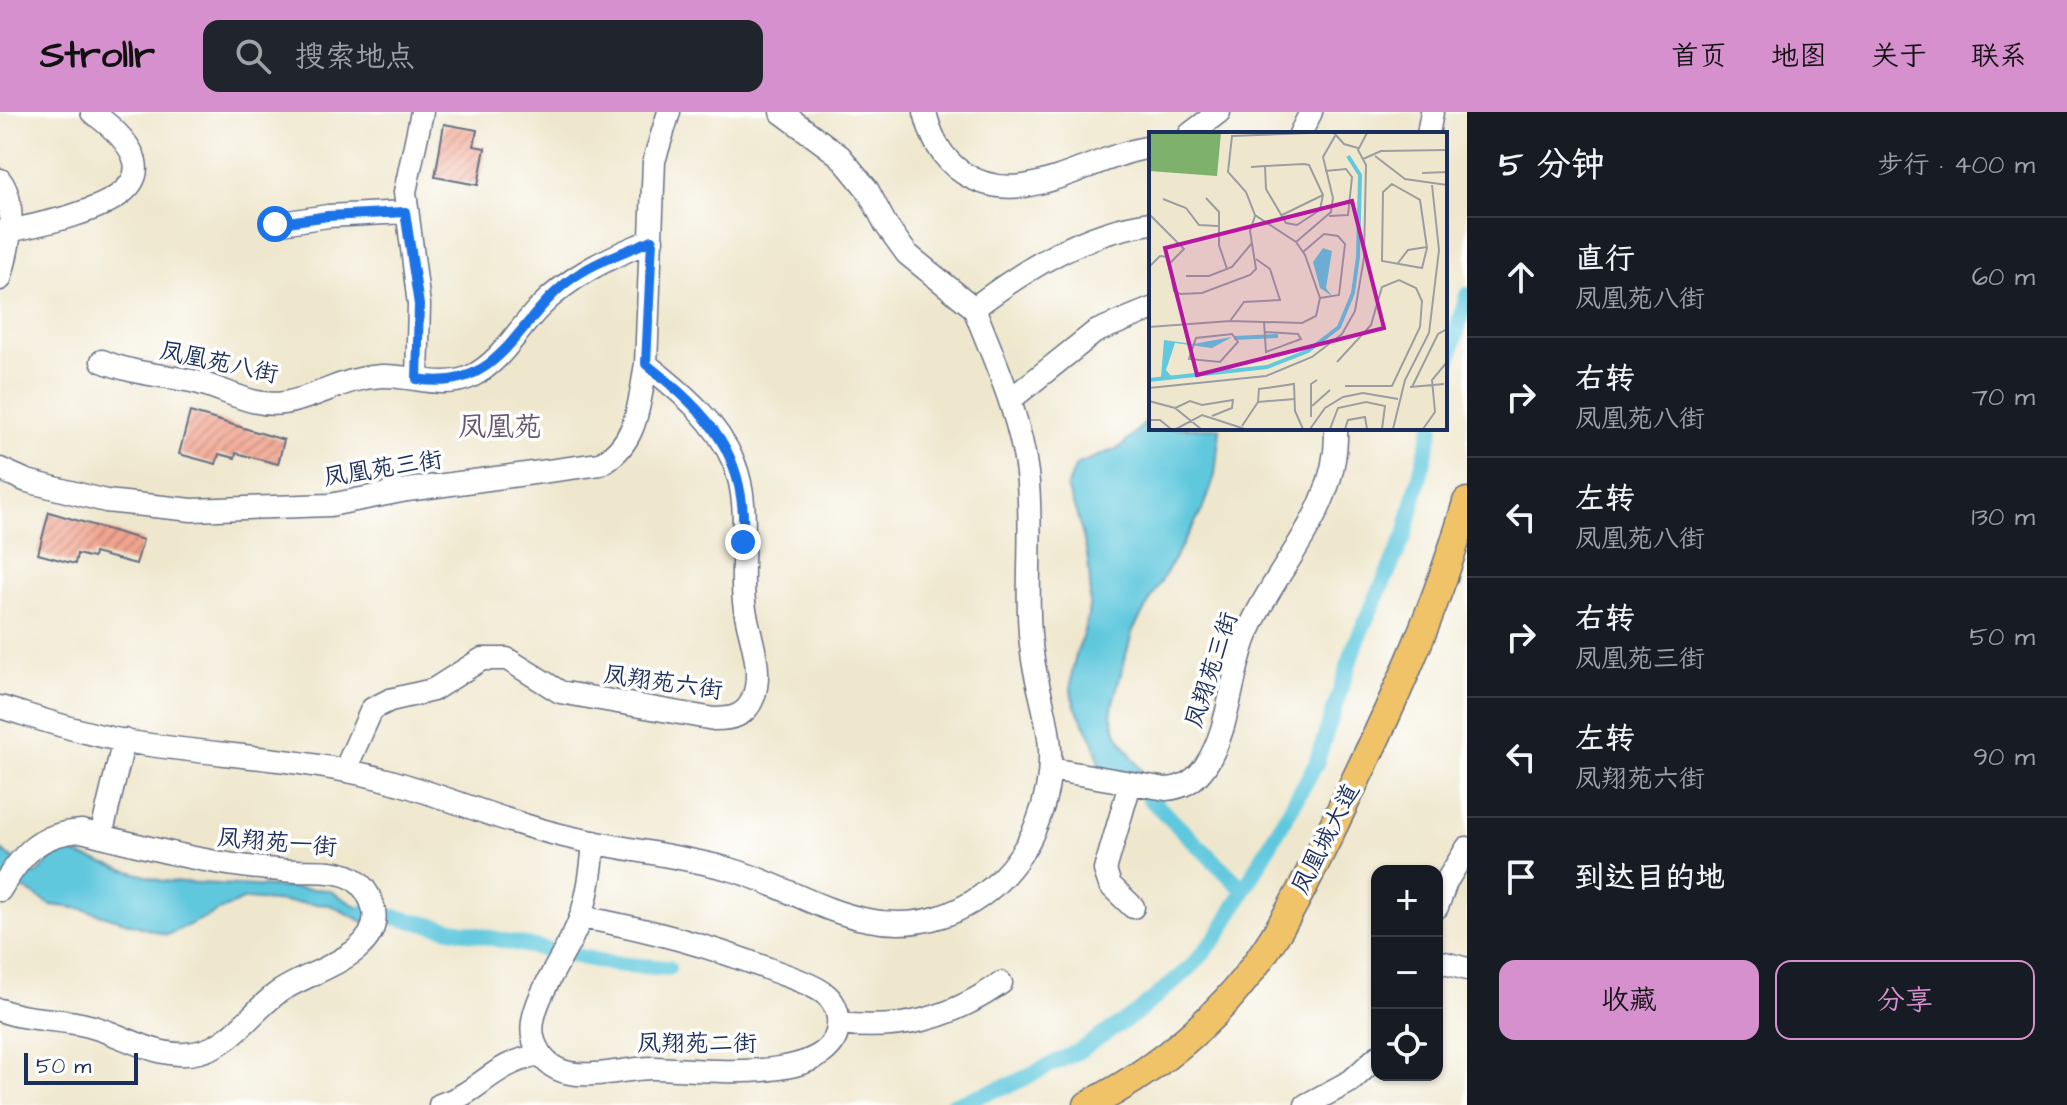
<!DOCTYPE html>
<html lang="zh">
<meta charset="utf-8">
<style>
:root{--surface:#171b24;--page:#20242c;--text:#f1f3f6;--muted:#9ea1a6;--line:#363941;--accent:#d690ce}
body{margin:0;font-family:"Architects Daughter","LXGW WenKai TC",sans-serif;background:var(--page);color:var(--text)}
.controls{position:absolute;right:24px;bottom:24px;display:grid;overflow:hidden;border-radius:16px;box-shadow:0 2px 6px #0004}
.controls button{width:72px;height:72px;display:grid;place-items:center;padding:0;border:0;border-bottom:2px solid var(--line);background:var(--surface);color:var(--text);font:40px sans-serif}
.scale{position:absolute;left:24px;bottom:20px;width:114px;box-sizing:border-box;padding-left:8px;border:4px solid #1b2f5e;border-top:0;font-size:22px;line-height:28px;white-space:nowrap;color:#1b2f5e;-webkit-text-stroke:6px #fff;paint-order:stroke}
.stop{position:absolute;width:24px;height:24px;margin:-18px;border:6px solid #1a73e8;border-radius:50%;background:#fff}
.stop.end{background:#1a73e8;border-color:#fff;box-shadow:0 2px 8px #0008}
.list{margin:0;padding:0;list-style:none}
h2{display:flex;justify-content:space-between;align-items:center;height:104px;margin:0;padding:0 32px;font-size:34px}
h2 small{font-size:26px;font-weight:400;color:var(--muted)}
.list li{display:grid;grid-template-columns:52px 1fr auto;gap:24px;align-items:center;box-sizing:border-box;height:120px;padding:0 32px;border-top:2px solid var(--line)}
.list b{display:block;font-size:30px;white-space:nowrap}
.list p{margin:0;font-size:26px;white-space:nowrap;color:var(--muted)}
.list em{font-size:26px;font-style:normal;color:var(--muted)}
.actions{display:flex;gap:16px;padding:24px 32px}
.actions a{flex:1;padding:18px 0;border:2px solid var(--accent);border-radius:16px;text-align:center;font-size:28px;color:var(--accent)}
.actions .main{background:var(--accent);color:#111}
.icon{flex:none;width:44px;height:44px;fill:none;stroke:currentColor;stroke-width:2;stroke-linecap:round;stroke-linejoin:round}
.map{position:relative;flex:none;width:1467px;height:993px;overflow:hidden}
header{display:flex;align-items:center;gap:48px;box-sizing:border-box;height:112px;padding:0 40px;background:var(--accent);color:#111}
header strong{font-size:38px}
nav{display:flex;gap:44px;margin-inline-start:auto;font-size:28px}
.search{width:560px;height:72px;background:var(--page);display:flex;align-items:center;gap:20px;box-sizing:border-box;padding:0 28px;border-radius:16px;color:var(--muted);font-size:30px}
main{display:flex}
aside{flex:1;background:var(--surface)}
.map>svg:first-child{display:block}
.water{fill:#61c8dd;stroke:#3e7c9e;stroke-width:2}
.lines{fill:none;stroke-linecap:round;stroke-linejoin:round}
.canal{stroke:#61c8dd;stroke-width:16}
.building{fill:url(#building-hatch)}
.minor-casing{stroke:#656f85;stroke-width:25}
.major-casing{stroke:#656f85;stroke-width:31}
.minor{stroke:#fff;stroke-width:22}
.major{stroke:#f0c369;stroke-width:28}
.route{stroke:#1a73e8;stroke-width:10}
.labels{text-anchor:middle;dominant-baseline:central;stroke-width:7;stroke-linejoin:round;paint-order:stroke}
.street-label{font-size:24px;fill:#1b2f5e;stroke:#fff}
.quarter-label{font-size:28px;fill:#66586f;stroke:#fff}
.inset-river{fill:none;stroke:#61c8dd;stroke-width:4}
.inset-road{fill:none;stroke:#9a9da1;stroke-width:2}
.view{fill:#b5179e;fill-opacity:0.15;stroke:#b5179e;stroke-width:4}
.inset-edge{fill:none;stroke:#1b2f5e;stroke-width:4}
</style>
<header>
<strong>Strollr</strong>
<div class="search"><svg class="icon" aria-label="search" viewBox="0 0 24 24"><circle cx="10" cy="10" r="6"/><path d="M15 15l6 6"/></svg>搜索地点</div>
<nav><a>首页</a><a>地图</a><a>关于</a><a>联系</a></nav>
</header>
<main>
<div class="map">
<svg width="1467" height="993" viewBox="0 0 1467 993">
<defs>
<pattern id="building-hatch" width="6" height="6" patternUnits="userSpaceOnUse" patternTransform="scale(2)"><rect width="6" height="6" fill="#f1a48e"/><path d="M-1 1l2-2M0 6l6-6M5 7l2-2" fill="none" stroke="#c28677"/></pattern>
</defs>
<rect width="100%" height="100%" fill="#fff"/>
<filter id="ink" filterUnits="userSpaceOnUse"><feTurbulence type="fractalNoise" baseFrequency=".0125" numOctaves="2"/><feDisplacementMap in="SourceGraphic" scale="16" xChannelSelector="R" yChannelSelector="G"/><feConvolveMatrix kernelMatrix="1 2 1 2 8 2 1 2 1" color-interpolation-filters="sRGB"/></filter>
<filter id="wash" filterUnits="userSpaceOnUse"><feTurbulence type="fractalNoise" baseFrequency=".006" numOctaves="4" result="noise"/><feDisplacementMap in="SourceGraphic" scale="32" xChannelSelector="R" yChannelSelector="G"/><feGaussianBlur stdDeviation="1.8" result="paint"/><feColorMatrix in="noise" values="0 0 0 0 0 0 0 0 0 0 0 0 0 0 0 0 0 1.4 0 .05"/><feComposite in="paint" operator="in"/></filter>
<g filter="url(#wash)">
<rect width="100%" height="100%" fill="#efe7cd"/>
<path class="water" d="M1151,305V316H1220L1215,363L1204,395L1133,518L1113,590L1111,603L1117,622L1145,664L1099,656C1098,619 1072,605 1071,575C1070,550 1084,527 1088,503C1095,458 1083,417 1067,376L1076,353L1121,335Z
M0,737L35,763L61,738L162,769L329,778L364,799L368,812L330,793L245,787L167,823L83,797L51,793L0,762Z"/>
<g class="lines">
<path class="canal" d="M1445,262L1467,183
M1149,686L1244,778
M366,799L613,852L668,856
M952,993L1012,972L1077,940L1138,900L1193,853L1219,822L1316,652L1356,530L1405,423L1432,316"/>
</g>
<g id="blocks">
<path class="building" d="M444,12L477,18L474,34L485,36L478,73L435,65Z
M190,300L284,328L278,352L236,341L235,346L219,342L216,352L179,342Z
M49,400L143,428L136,452L94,441L93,446L77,442L75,452L38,442Z"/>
</g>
</g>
<g filter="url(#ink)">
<use href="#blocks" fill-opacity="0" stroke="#656f85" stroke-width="2"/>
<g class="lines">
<defs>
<path id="minor" d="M781,0L840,44L867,77L886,113L907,142L974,196
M925,0C931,25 941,46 963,61C1023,100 1086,45 1151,35
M1190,22L1219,0
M1300,22L1311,0
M1428,22L1432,0
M0,68C19,93 8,139 0,167
M275,112L328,104L405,100
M9,119C76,104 203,81 92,0
M974,196C1027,156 1084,120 1151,111
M102,249C133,262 164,263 196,270C226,277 252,296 284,291C320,285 342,266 382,264C412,263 443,278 472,264C502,249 516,219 539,196C571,163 610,145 652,128
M417,267L419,193L405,80L422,0
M1010,288L1095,220L1151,197
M0,357L27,369L106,389L192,398L330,393L407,378L600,352C638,332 639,291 646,252L654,49L669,0
M0,595C47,609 94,625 143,632C224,644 308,647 387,668C445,684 501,709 560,723C616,737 673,742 729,757C777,770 819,799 868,808C973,829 1053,738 1050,638C1049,606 1036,573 1032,541C1024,482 1034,420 1027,361C1020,303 995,250 974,196
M1050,657L1166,677C1184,676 1196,668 1206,653C1230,616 1230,566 1246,525C1275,453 1339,400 1336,316
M345,658L372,597L390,588L433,578L482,547H507L560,580L714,607C732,607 746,604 753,586C765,555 747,521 744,490C739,443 752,396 734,351C716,308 681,280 646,252
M1130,672L1105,758L1110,773L1133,795
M101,724L124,628
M0,778C21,743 39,721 82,719C154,737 221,756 296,759C315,760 339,757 355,768C365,775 371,786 374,798C382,845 306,859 276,882C251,901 231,933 199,940C160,950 126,923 89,914C60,906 28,909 0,898
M1437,795L1446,770L1467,736
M581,805C647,817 711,834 774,859C790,865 810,871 824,881C832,887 837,896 838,906C845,978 691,956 652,956C613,956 552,982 534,929C523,895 568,843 580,807C589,782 592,756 594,730
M1437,849L1467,857
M839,912C901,919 950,907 1001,871
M440,993C483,979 491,951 541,943
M1306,993L1351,969L1377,945"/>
<path id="major" d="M1088,993C1142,966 1187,932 1228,887C1277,832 1308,766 1340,700C1389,600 1437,497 1467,390"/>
</defs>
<use href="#minor" class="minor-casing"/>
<use href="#major" class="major-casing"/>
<use href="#minor" class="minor"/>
<use href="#major" class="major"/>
</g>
</g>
<g class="lines" filter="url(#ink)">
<path class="route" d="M275,112L328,104L405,100L419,193L417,267C502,282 516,205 574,165C598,149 626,139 652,128L646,252C710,303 748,343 743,430"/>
</g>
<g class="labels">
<g class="street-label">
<text transform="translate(219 251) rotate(12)">凤凰苑八街</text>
<text transform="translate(383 357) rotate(-9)">凤凰苑三街</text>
<text transform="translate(1212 558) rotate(-72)">凤翔苑三街</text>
<text transform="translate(663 571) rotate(8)">凤翔苑六街</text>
<text transform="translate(1326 727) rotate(-63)">凤凰城大道</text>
<text transform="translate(277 731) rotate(5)">凤翔苑一街</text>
<text x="697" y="932">凤翔苑二街</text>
</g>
<g class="quarter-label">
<text x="500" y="315">凤凰苑</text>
</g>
</g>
<g transform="translate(1149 20)">
<rect width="298" height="298" fill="#efe7cd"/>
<path d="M0,1H72L68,44L0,39Z" fill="#7eb16c"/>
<path d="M174,116L183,119L177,156L183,164L171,156L164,130ZM83,205L63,216L26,211L17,238L23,245H12L15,208L44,212Z" fill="#61c8dd"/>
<path class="inset-river" d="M85,206L129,204M0,248L118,235L159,219L190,195L204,161L209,125L211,43L199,24"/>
<path class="inset-road" d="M185,1L195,12L209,16M226,24L256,47L298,53M214,27L232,19L298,18M102,35L116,34L155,32L160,33L174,63L171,78L148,93L137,91L117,57L116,34M176,39L197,37L203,45L199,83L180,84M273,41L298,40M243,52L271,68L278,116L273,136L233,129L234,60ZM57,66L70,80V113L78,137M14,67L37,76L50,93L69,94M0,82L35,117L21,131M133,83L174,63M147,110L182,80L184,66L174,25L186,4M154,120L175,102L189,104L196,112L190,163L171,166M249,131L259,118L278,115M0,135L11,124L19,125L25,159L31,162L53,161L101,143L107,137L101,99L106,84M37,144H60L83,135L103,111M81,189L95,170L131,168L121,137L107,127M115,190L117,220L152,207L149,202L116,200M0,195L81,189L153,191L167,184L171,166L156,123L147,110L106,83L97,60L79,40L83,4L161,1M83,202L89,210L71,230L40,227L47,206ZM188,230L222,193L233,155L250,148L267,156L273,169L271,195L243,254H196M261,255L295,252M263,255L289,202L298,197M0,256L117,244L163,225L193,202L206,179L215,126L217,33L209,18L218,1M0,269L26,276L52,297M109,270L110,257L145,252L146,279L154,297M109,270L146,267M163,274L181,258M26,276L41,269L53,273L84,268L83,276L63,284M162,285V252L168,248M0,288H11L22,297M93,294L109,270M27,297L53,283L96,297M161,297L176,276L194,265L214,261L249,267M181,297L189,276L217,270L236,274L233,297M196,297L199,288L216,285L218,297M244,297L256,248L280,201L290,118L283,53M274,297L286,280L283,248L298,230"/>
<path class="view" d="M203,69L235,196L48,243L16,116Z"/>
<rect width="298" height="298" class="inset-edge"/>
</g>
</svg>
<div class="controls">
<button>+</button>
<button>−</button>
<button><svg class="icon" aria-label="locate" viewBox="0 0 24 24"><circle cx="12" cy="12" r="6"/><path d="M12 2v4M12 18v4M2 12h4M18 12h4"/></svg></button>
</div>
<div class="scale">50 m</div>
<div class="stop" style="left:275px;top:112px"></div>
<div class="stop end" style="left:743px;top:430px"></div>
</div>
<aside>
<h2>5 分钟<small>步行 · 400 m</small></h2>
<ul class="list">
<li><svg class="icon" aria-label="ahead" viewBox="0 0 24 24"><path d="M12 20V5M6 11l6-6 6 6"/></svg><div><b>直行</b><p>凤凰苑八街</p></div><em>60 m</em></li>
<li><svg class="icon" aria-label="right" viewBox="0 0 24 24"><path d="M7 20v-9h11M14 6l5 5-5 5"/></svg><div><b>右转</b><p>凤凰苑八街</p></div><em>70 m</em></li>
<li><svg class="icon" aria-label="left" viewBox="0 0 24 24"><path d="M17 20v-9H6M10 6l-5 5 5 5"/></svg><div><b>左转</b><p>凤凰苑八街</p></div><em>130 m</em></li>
<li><svg class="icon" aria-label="right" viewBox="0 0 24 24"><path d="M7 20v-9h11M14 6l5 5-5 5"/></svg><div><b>右转</b><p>凤凰苑三街</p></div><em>50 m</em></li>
<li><svg class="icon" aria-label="left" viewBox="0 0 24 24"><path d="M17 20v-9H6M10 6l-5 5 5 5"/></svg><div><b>左转</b><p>凤翔苑六街</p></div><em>90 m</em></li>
<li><svg class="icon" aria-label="arrive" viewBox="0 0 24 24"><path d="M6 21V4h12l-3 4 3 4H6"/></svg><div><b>到达目的地</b></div></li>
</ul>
<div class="actions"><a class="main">收藏</a><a>分享</a></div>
</aside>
</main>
